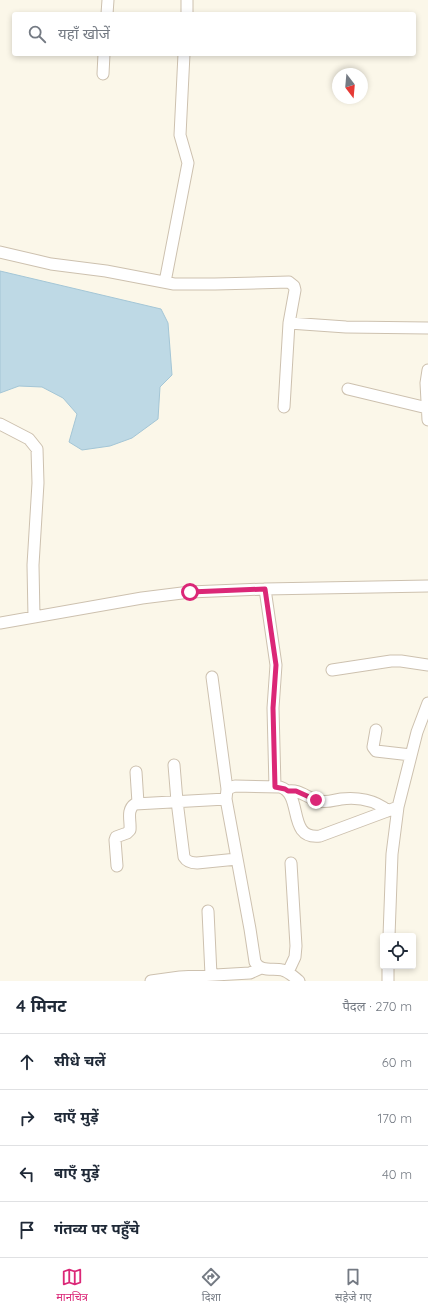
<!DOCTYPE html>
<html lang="hi">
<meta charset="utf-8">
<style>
:root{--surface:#fff;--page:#f2f2f3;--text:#1f2937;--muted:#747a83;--line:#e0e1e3;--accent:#db2777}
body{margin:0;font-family:Quicksand,"Noto Sans Devanagari",sans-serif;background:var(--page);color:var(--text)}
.controls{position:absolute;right:12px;bottom:12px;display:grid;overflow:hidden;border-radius:4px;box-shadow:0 2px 6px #0003}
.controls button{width:36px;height:36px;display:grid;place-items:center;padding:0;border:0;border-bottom:1px solid var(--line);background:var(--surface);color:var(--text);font:20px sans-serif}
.compass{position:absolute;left:332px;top:68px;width:36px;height:36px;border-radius:50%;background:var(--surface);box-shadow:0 2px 6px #0003;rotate:164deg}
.stop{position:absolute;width:12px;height:12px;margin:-9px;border:3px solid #db2777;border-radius:50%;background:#fff}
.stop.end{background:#db2777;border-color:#fff;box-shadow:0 1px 4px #0008}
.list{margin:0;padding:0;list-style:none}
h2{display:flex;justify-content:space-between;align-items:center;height:52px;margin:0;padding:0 16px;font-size:17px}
h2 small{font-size:13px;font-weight:400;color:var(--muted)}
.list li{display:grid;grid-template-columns:26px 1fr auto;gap:12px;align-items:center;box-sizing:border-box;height:56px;padding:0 16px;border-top:1px solid var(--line)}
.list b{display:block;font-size:15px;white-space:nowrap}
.list em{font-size:13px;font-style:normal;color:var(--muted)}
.icon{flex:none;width:22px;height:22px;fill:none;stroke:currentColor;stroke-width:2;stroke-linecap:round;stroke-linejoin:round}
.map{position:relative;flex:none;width:428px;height:981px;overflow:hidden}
.search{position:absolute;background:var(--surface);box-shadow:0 2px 6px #0003;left:12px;right:12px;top:12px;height:44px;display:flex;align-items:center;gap:10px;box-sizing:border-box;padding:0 14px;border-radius:4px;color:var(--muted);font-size:15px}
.sheet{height:276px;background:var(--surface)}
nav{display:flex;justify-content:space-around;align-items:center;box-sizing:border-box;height:56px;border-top:1px solid var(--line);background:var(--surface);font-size:11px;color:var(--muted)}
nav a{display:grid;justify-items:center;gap:2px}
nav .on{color:var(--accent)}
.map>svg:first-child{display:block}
.water{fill:#bed9e5;stroke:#a4c6d6}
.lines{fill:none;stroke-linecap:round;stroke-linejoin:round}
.minor-casing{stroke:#cdc1af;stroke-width:13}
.minor{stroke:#fff;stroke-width:11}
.route{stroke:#db2777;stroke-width:5}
</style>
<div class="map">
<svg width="428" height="981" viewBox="0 0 428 981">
<rect width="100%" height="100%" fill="#fbf7e9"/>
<path class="water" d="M0,271L161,309L168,323L172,375L160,387L158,419L132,438L110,446L82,450L69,442L77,414L63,398L42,387L19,386L0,393Z"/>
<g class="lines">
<defs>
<path id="minor" d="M107,14L108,0
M187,14V0
M103,74L104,54
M0,252L51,264L106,271L174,284H215L289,282L294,286L295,290L289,323L346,327L428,328
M165,282L188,163L180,135L184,54
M428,370L426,383L428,420
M348,389L427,408
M284,407L289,323
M0,424L29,439L37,449L38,483L33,565L34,617
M265,589L276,665L273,708L275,787
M0,623L142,598L190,592L265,589L428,586
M332,670L391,661H401L428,665
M212,677L227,789
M376,730L373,747L376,751L411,755
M174,765L177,801L184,857C187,862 191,863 197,863L237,859
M136,772L138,803
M288,791C300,789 308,799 320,801C327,803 334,800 341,799C357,797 375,800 388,811
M117,866L115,840L116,837L127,833L130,830C131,821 126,810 135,804L226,799
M208,911L211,975
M389,936L392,854L398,807L417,732L428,703
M288,972L295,957L296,946L291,863
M151,981L180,977L250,973L261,968
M299,981C294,977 288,971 282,970C273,968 260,972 255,962L250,929L226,799L227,789L235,786L280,787C304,794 286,840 320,836L398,807
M388,981V966"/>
</defs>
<use href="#minor" class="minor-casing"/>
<use href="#minor" class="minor"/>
</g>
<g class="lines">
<path class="route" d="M190,592L265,589L276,665L273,708L275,787L285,789L288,791H296L316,800"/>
</g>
</svg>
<div class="controls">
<button><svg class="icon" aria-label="locate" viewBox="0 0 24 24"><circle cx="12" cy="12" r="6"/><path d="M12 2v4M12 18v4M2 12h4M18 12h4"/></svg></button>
</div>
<svg class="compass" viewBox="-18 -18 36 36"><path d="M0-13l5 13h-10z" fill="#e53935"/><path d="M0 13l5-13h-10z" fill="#747a83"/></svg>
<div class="stop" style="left:190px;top:592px"></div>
<div class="stop end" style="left:316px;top:800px"></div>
<div class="search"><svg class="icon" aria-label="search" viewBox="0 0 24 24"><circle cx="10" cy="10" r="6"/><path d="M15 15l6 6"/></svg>यहाँ खोजें</div>
</div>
<section class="sheet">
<h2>4 मिनट<small>पैदल · 270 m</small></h2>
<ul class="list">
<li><svg class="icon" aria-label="ahead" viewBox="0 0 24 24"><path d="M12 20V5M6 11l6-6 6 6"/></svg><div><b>सीधे चलें</b></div><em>60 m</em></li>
<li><svg class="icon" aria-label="right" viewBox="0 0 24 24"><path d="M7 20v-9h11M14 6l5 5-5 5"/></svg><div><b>दाएँ मुड़ें</b></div><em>170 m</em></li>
<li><svg class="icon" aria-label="left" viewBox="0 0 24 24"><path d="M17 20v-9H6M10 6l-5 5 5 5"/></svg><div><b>बाएँ मुड़ें</b></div><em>40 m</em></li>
<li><svg class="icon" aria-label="arrive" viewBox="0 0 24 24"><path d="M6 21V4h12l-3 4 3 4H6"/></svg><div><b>गंतव्य पर पहुँचे</b></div></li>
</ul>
</section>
<nav>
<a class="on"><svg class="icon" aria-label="map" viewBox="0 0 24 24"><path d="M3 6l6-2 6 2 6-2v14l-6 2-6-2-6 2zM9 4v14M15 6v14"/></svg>मानचित्र</a>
<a><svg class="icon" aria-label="directions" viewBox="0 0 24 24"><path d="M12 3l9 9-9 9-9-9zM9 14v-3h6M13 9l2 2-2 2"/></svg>दिशा</a>
<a><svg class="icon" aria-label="saved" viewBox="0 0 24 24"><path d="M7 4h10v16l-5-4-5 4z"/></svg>सहेजे गए</a>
</nav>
